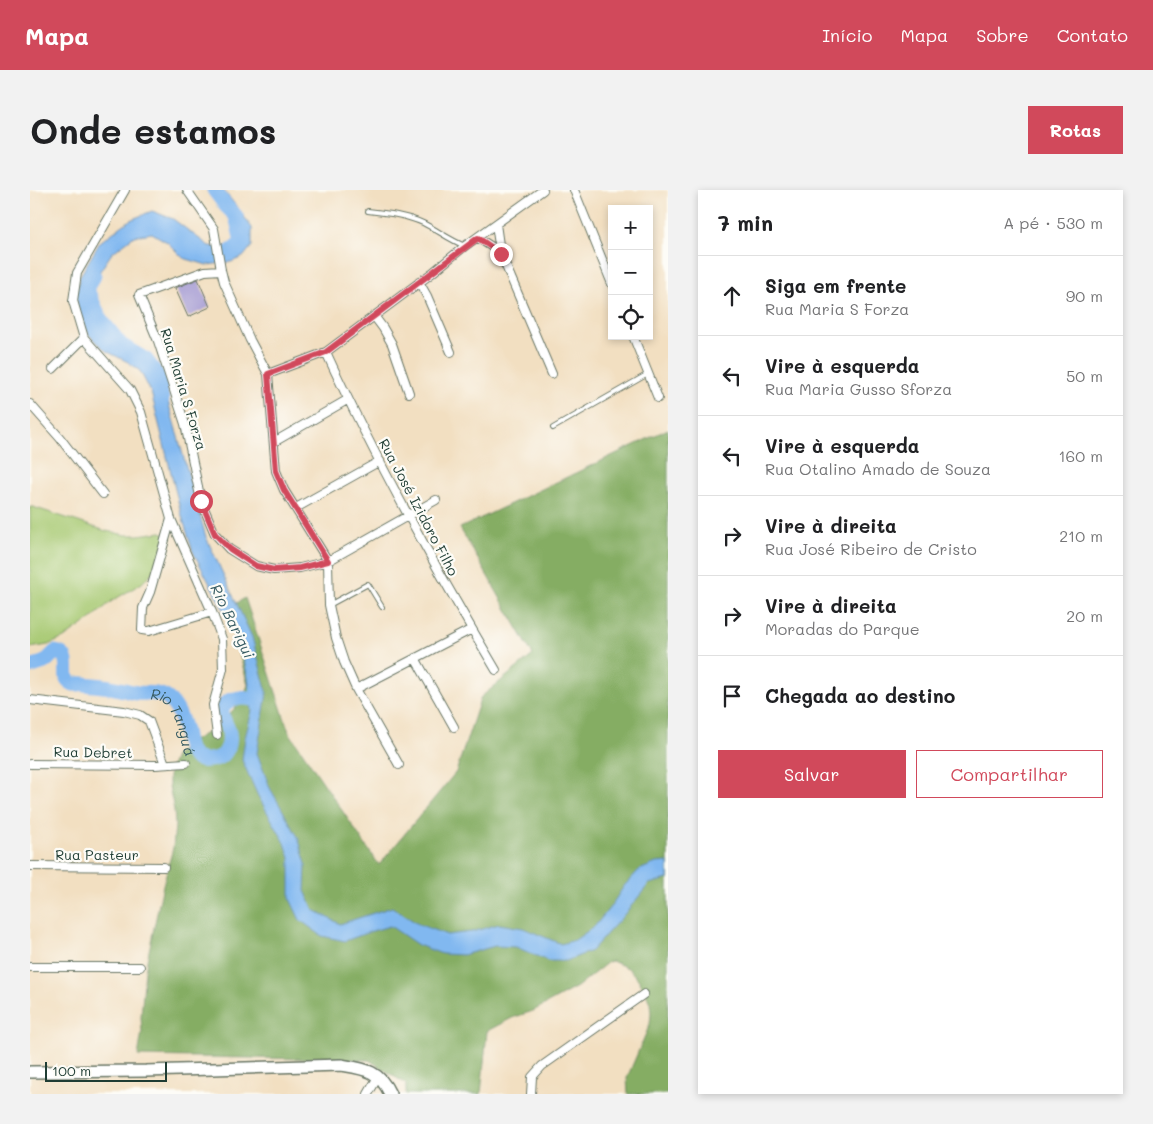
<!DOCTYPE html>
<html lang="pt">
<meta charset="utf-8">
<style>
:root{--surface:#fff;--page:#f2f2f2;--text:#202124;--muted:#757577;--line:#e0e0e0;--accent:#d1495b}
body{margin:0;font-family:Mali,sans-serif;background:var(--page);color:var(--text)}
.controls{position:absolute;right:15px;top:15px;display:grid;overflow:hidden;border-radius:0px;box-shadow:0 2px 8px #0003}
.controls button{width:45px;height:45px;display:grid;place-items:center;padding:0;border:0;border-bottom:1px solid var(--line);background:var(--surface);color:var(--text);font:25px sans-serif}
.scale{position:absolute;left:15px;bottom:12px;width:122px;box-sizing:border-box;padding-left:5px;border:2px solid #1f3d34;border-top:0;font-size:14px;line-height:18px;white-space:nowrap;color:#1f3d34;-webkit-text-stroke:4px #fdfcf7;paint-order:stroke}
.stop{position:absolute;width:15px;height:15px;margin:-11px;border:4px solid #d1495b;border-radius:50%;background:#fff}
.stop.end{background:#d1495b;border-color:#fff;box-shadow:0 1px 5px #0008}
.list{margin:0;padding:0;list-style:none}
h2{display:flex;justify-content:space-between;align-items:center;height:65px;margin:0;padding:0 20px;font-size:21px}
h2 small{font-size:16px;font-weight:400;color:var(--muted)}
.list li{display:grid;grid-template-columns:32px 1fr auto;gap:15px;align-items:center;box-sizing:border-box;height:80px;padding:0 20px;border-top:1px solid var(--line)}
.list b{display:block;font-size:19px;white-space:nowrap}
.list p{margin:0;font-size:16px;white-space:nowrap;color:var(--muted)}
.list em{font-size:16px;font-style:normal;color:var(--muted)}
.actions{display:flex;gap:10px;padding:15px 20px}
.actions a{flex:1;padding:11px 0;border:1px solid var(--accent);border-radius:0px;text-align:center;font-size:18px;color:var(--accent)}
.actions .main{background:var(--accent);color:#fff}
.icon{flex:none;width:28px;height:28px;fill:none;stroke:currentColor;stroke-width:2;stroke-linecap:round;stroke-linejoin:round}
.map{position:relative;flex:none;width:638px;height:904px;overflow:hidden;border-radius:0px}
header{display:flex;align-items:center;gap:30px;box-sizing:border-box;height:70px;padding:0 25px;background:var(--accent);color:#fff}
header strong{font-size:24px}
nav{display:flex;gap:28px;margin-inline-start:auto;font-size:18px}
.intro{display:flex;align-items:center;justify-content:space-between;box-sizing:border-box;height:120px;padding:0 30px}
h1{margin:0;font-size:35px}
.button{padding:12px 22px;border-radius:0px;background:var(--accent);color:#fff;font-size:18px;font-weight:700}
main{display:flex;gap:30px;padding:0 30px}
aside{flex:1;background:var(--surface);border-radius:0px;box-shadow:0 2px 8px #0003}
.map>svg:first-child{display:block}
.green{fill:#a7c972;stroke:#638353}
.forest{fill:#85ad64;stroke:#52754c}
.water{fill:#81b8f0;stroke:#507a92}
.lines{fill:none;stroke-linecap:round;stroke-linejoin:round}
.river{stroke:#81b8f0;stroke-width:15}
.building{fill:#b0a7d7}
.lane-casing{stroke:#697665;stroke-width:6}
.street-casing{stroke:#697665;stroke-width:10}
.secondary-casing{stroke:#697665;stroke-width:14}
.lane{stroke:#fff;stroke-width:4}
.street{stroke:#fff;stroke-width:8}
.secondary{stroke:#fff;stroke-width:11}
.route{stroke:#d1495b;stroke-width:6}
.labels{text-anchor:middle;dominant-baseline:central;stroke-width:4.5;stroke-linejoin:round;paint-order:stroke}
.street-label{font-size:14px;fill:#1f3d34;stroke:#fdfcf7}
.water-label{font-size:15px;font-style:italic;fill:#385c63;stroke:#fdfcf7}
</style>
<header>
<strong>Mapa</strong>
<nav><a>Início</a><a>Mapa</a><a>Sobre</a><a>Contato</a></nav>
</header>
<div class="intro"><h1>Onde estamos</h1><a class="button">Rotas</a></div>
<main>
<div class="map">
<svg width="638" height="904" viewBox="0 0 638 904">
<rect width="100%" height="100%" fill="#fdfcf7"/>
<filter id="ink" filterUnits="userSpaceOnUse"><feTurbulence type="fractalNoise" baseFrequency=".02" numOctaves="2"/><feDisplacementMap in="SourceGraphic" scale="10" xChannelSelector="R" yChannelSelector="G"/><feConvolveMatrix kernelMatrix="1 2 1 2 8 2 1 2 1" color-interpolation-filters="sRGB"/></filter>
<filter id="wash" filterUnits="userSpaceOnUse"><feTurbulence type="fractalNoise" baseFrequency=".0096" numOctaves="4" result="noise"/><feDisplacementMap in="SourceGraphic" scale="20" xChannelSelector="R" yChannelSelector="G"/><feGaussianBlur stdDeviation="1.12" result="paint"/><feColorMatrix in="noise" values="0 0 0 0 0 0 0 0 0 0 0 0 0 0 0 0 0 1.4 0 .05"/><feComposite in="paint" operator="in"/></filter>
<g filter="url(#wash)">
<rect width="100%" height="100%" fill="#f2dfc1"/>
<path class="green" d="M0,317H3L76,341L96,345H108L131,342L140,347L135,366L127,378L112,393L82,411L61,429L34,448L18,455L0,458Z"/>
<path class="forest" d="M638,239V904H598L597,888L620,834L621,823L620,813L615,801L608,789L598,778L582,771L578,772L547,797L503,821L482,828L457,841L451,904H376V894L339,870L108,866L112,842L111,827L115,780L133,695L143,658L145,635L144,620L139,596V582L145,566L155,556L181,540L194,530L204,519L213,508L218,495L197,419L215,408L259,542L349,675L426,582L451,507L503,465L430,338Z"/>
<path class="water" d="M178,0H193L208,18L222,38V56L213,67L201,72L177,75L153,68L137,52L122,43L104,46L82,63L66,87L59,104L67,128L86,156L120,175L134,197L176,347L222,447L237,503L227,563L240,598L268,647L276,674L275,701L284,720L310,734L362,717L388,734L417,745L442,742L469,734L493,738L531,754L545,750L565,736L581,716L594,696L609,680L626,673L638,672V689L619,694L593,726L561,761L536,771H518L486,757L465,756L433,765L412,764L388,755L360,736L342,741L315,751L292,746L270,730L260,709V668L255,653L228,606L212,570L215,548L222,521L218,488L208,447L163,362L151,323L121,202L110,181L98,172L76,161L59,145L49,125L46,106L50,86L70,52L100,30L122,21L143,29L179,56L202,57L213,45Z"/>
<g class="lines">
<g class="river">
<path d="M184,0L196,16L206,26L212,52L203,60L201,61"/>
<path d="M64,86L56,98L71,130L91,155L116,170L129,187L132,210"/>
<path id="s1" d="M0,477L15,472L25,462C41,464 35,478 37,489C39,491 40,493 43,494C46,495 50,493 54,494C60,495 67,495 73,496C85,497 96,501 107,503C117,504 129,502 137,508C145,514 151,527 154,537C156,542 156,547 157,552C160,568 169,573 184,569C190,568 194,565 196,561C200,555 200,548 199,542C196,532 187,523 195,514C198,511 201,509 205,509C211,507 218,508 224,509"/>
</g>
</g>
<g id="blocks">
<path class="building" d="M168,89L180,117L158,127L145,98Z"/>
</g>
</g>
<g filter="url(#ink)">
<use href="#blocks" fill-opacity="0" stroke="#697665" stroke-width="1"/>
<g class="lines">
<defs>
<path id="lane" d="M338,21C356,23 376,25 393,33C407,40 420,50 435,56
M523,238L618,184
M299,415L338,394L352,417"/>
<path id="street" d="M95,0L47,83L43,111L54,148L100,200L111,222L141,329L182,422L192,449L193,479L183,515L187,545
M157,0L184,39L191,80L194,92L220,150L238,184L246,281L254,300L298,371L299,415L306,448L314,472L326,499L369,575
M544,0L582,94
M466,34L470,62L522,184
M448,48L470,62
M191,80L175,81L109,105L128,151L155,234L171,311L185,344L199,359L226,376L244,380L270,378L298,371L406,310
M389,92L397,106L421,162
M344,126L353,138L362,154L379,203
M603,146L628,208
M296,162C346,271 405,377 466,480
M23,179L54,148
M238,184L296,162L402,83L435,56L513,0
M0,214L30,248L73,304
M244,252L317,210
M266,318L350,271
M141,329L120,402L113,418L112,440L119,441L182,422
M385,468L424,537
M326,499L442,439
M0,510L94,521L110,525L119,531L135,574
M0,574L125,575L156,573
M0,676L134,677
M0,777H110
M338,904L348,887
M501,904L502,887L512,876L614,804"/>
<path id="secondary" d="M0,882L116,881L311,875C335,879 349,880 360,904"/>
</defs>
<use href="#lane" class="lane-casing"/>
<use href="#street" class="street-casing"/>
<use href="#secondary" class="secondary-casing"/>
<use href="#lane" class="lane"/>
<use href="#street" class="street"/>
<use href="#secondary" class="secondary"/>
</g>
</g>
<g class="lines" filter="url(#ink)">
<path class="route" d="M171,311L185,344L200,359L226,376L244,380L270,378L298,371L254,300L246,281L238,184L296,162L448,48L471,64"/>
</g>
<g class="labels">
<g class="street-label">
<text transform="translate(154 199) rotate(73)">Rua Maria S Forza</text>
<text transform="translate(389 317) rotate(62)">Rua José Izidoro Filho</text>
<text transform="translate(63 562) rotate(1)">Rua Debret</text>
<text x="67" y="664">Rua Pasteur</text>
</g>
<g class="water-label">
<text transform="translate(203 431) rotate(64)">Rio Barigui</text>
<text stroke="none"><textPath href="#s1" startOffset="190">Rio Tanguá</textPath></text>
</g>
</g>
</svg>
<div class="controls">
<button>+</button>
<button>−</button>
<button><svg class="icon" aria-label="locate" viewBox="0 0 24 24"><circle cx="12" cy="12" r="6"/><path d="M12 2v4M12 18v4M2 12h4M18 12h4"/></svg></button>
</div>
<div class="scale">100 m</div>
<div class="stop" style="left:171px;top:311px"></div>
<div class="stop end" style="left:471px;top:64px"></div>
</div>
<aside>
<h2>7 min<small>A pé · 530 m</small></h2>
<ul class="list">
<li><svg class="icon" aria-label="ahead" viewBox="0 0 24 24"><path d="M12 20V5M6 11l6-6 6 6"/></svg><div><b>Siga em frente</b><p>Rua Maria S Forza</p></div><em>90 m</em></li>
<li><svg class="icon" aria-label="left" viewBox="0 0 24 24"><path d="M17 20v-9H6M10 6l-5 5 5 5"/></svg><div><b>Vire à esquerda</b><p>Rua Maria Gusso Sforza</p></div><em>50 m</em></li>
<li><svg class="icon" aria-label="left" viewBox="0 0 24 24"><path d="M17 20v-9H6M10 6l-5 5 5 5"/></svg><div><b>Vire à esquerda</b><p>Rua Otalino Amado de Souza</p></div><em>160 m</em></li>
<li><svg class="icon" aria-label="right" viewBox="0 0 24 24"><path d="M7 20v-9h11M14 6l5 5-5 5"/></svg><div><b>Vire à direita</b><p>Rua José Ribeiro de Cristo</p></div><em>210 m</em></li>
<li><svg class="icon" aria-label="right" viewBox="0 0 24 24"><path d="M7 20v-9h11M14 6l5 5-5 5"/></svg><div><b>Vire à direita</b><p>Moradas do Parque</p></div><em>20 m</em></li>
<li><svg class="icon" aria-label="arrive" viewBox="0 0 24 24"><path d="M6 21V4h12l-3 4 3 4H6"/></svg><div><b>Chegada ao destino</b></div></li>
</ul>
<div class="actions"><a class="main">Salvar</a><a>Compartilhar</a></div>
</aside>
</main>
